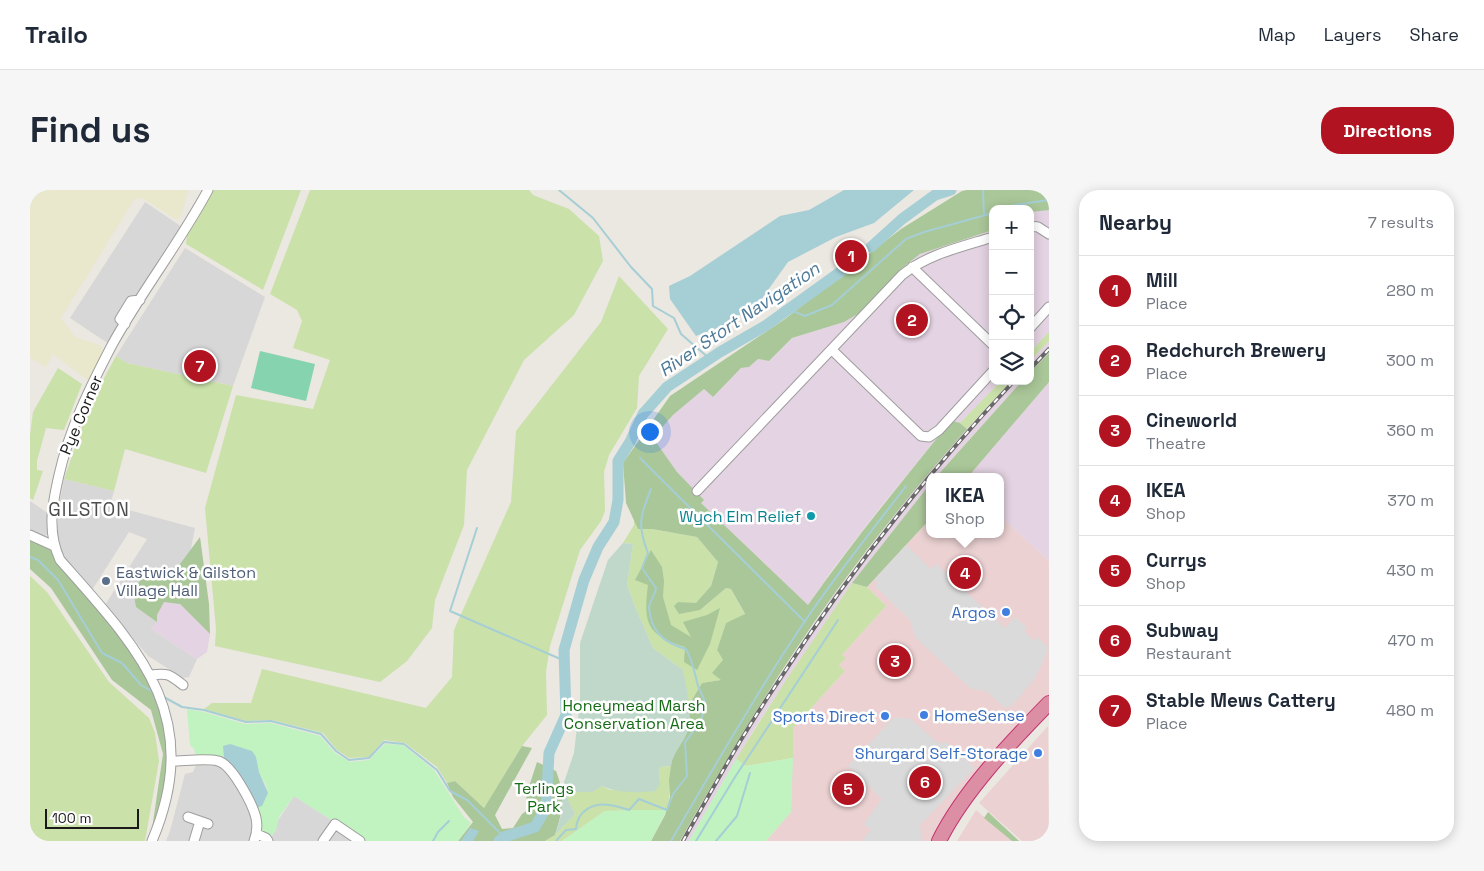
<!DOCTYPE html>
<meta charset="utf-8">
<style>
:root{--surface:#fff;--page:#f6f6f7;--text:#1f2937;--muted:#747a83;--line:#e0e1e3;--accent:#b21320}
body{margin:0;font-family:"Space Grotesk",sans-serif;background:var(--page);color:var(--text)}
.controls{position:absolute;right:15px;top:15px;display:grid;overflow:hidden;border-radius:10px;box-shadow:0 2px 12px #0003}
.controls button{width:45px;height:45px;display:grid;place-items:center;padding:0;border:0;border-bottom:1px solid var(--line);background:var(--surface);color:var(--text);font:25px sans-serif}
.scale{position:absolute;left:15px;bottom:12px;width:94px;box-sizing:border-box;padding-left:5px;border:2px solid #1a1a1a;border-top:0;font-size:14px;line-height:18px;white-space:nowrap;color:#1a1a1a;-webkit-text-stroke:4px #fff;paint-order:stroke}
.you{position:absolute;left:619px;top:241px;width:18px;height:18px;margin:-12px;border:4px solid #fff;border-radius:50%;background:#1a73e8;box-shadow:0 0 0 8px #1a73e833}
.badge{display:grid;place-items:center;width:32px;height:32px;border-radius:50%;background:var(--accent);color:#fff;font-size:16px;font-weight:700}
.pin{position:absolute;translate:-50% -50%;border:2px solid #fff;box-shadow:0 1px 5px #0006}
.popup{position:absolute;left:896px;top:283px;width:78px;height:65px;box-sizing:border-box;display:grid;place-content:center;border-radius:10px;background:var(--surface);filter:drop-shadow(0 1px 4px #0005);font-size:16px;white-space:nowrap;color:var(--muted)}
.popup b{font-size:19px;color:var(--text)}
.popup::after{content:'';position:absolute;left:50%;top:100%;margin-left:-10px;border:10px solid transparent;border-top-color:var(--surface)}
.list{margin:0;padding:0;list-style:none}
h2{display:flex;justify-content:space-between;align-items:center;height:65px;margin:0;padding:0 20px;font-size:21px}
h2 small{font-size:16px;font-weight:400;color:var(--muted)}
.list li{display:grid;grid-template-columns:32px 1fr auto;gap:15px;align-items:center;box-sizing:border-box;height:70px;padding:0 20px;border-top:1px solid var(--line)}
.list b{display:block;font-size:19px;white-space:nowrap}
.list p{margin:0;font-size:16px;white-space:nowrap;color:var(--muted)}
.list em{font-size:16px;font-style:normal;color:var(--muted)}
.icon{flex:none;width:28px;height:28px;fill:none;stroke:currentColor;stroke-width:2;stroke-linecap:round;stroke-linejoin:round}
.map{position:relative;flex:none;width:1019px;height:651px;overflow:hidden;border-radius:20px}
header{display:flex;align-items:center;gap:30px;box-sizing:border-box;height:70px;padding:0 25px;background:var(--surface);border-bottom:1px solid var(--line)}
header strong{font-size:24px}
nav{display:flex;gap:28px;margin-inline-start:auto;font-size:18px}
.intro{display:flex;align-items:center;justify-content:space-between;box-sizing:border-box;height:120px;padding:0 30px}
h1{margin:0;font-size:35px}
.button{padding:12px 22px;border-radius:20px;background:var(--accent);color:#fff;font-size:18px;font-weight:700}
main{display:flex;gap:30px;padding:0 30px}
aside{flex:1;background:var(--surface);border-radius:20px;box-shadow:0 2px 12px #0003}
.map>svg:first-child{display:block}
.residential{fill:#d8d7d7}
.commercial{fill:#ebd1d2}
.industrial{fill:#e4d3e2}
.farmland{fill:#e9e8cd}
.grass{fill:#cae1aa}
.forest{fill:#aac799}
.wetland{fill:#bfd8ca}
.park{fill:#c0f3c0;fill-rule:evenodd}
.pitch{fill:#85d4af}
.parking{fill:#dadada}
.water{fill:#a5ced5}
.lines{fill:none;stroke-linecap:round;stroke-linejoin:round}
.stream{stroke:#a5ced5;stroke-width:2}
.river{stroke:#a5ced5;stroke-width:11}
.minor-casing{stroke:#9e9e9e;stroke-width:11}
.highway-casing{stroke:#c33471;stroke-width:16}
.minor{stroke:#fff;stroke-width:9}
.highway{stroke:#dc8fa4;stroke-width:14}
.rail-casing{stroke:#686868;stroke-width:4}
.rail{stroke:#fff;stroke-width:2;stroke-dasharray:5.5;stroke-linecap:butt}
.culture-dot{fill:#0f9aa8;stroke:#fff;stroke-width:2}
.service-dot{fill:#5c6f8a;stroke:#fff;stroke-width:2}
.shop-dot{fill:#3f7fe0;stroke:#fff;stroke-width:2}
.labels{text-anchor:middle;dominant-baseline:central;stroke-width:5;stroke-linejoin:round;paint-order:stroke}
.street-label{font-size:16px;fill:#1a1a1a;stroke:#fff}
.culture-label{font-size:16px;fill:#0d838f;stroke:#fff;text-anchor:end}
.service-label{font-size:16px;fill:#4e5e75;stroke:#fff;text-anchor:start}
.shop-label{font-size:16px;fill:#366cbe;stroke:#fff;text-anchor:end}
.park-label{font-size:16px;fill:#156c15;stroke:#fff}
.water-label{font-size:18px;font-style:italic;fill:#4e7a98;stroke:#fff}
.quarter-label{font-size:19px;letter-spacing:1px;fill:#4d4d4d;stroke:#fff}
</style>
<header>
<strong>Trailo</strong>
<nav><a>Map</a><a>Layers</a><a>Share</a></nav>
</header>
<div class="intro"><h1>Find us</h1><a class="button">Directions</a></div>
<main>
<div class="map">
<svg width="1019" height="651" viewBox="0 0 1019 651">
<rect width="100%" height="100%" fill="#ebe7e1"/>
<path class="residential" d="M115,12L152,37L79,154L40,128Z
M155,58L235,107L203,196L97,173L86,166Z
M34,289L84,301L80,315L165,338L150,414L127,432L121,439L167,469L159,487L153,488L118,466L75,415L117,349L99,342L62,400L41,379L32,365L27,348L29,316Z
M0,311L19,324L18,344L12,348L0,342Z
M166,575L188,576L195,581L209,600L221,624L223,640L219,651H136L140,641L155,584L163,582Z
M264,606L334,651H242L240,648L246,640L247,632Z"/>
<path class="commercial" d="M970,326L1019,371V510L906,651H736L761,622L763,538L815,481L809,475L812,465L856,416L837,397L900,329V344H970Z
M1018,536L1019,651H992L949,613Z
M946,620L982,651H927Z"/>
<path class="industrial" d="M1007,20H1019V142L1000,162V27L1001,22Z
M963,40V191H971L930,233L923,231L912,242L850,318L802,380L778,415L671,313L673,310L647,282L623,249L643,225L674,199L683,207L711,178L719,177L728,169L739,171L762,148L814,132L828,124L872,78L890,64Z
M1019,151V163L1000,182V171Z
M981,191H992L906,287H900V294L822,393L756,490L723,541L659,651H650L724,524L801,409L882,302L930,247Z
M1019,192V371L970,326V287H938Z
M134,412L150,414L180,444L177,462L167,469L121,439L127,432L126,425Z"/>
<path class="farmland" d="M0,0H159L151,25L147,30L112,8L104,10L31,128L45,147L70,155L75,163L60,192L23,164L16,177L0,168Z"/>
<path class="grass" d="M176,0H271L233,100L156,54L158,36Z
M280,0H499L503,5L539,19L569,46L573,71L544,125L494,170L437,280L434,335L405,410L402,438L377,471L350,492L185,456L186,439L175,318L206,205L283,219L300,170L263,158L272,131L267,120L240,104Z
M589,86L638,139L609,186L607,218L579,265L574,282L575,321L571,331L550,360L520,456L516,482L517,525L492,556L454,618L425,591L417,593L407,577L375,553L354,550L339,567L319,568L307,560L293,543L242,530L216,531L174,519L182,513H221L232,479L396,518L422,487L424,440L481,312L486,241L571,132Z
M1019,142V151L1000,171V162Z
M86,166L97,173L203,196L176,283L95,259L84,301L34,289L60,214Z
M28,178L52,194L34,240L16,238L7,271V280L13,281L3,310L0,308V245L3,222Z
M971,191H981L937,239L930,233Z
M604,330L608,339H622L667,347L688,372L681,396L666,414L648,412L670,420L696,398L701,399L715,425L696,433L687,460L693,470L691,490L672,493L659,515L653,480L623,458L606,419L597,395L603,354L593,353L604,335Z
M0,386L17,402L79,492L119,528L125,543L129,571L115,651H0Z
M822,393L837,397L856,416L812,465L816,468L809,475L815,481L763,538V568L716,576L706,569L756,490Z
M641,576C639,591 641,605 637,620L575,621L532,651H515L525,645L545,624L537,607L539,597L561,602L572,596L580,600L630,594L629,577Z"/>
<path class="forest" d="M937,0H1019V20L1001,22L1000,27V19H963V40L890,64L872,78L828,124L814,132L762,148L739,171L728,169L719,177L711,178L683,207L674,199L643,225L623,248L647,282L674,310L671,313L778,415C820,355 866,299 912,242L923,231L930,233L937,239C889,293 844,349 802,407C746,485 697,568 650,651H621L635,625L640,607L639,590L642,568L659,539V515L672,493L691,490L682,483L693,470L687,460L696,433L715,424L701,399L696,398L670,420L649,424L644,416L648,412L666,413L681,396L688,372L667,347L622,339H608L596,313L593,273L640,206L755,129L871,39L932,1Z
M1019,163V192L938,287H906L992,191H1000V182Z
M900,294V329L837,397L822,393Z
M170,347L179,414L180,444L150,414L134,412L127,425V432L106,417L103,399L120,379L138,380L147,378Z
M0,349L15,355L24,363L105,460L123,503L136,541L139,581L122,639L133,564L121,520L82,490L21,398L0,379Z
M621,360L632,377L634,391L633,407L641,435L661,447L653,432L677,425L690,418L680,454L667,480L654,472L655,457C617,445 613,434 618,395L605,390Z
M492,556L502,558L465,625L472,639L483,638L492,624L499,619L496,606L507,572L526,581C536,607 533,619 525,645L515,651H428L443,632L423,607L417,593L425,591L454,618Z
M958,622L989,651H982L954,628Z"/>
<path class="wetland" d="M593,353L603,354L597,395L606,419L623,458L653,480C656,495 663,526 658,540C654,553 643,562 641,576L629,577L630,594L625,601C608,603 588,603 572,596L562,602H543L539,597L537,607L545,624L525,645L532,622V598L544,563L550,511V453L578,370Z"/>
<path class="park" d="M157,519L174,522L215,534L241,533L290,546L305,563L320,572L339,570L355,554L373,555L404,580L434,627L441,633L428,651H334L264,606L249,627L246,640L240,648L230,641L197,573L166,566L164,559L160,555ZM193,557L226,567L229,582L238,600Z
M763,568L761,622L736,651H659L706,569L716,576Z
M608,620H637L621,651H532L575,621Z"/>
<path class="pitch" d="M230,161L285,174L276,211L221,198Z"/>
<path class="parking" d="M876,355L901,379L906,374L921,387L918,391L927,400L931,397L975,438L985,427L997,438L994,441L1004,451L1007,447L1019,458L1005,488L981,517L978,515L975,518L956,501L941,499L885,447L880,430L845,396L848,393L844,390Z
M863,528H879L908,553L916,552L945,578L890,635L892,651H832L841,640L834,634L852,609L818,576Z"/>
<path class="water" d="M814,0H884L844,33L806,47L758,72L731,110L695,135L666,146L640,109L639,96L660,86L750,26L779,20Z
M839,56L842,60L821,76L818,74Z
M200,554L222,561L226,567L229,582L238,603L232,616L226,618L199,573L194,568L193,556Z
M440,638L449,641L443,651H431Z"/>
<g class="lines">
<path class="stream" d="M529,0L563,28L601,77L622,99L623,116L644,128L651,144L680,169
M953,0L954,25
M974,19L984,15L1019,10
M758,119L775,126L802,115L876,49L894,42L963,23
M610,268L775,432
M447,338L420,421L535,471
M0,367L8,370L28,390L72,463L92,473L111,495L123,502
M132,506L152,517L174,520L216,532L241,531L291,544L306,561L319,570L339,568L354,552L374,554L407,580L420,601L437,610L474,647
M403,651L408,642L419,631
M526,651L536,640L546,639C547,621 563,612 580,615C587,616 593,618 599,620L609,609L637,620L643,604L657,586L655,552C663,542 675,528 675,514C675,508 668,499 667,492C664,480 662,470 656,459C638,454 624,445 620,425C620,422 619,420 619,417C620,411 625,405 626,398L612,378L618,363C607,335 610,326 621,299
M641,651C680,584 718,517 761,452C796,398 837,347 876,296
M666,651L705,587L808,430
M686,651L707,626L720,583"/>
<path class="river" d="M841,57L872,29L905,5L921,0
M469,651L474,647L505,637L516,618L519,563L536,525L534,460L554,390L568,357L584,332L588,310V271L600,252L613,224L637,197L690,162L735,136L820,75"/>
<defs>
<path id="minor" d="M1000,36L1008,37L1019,44
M882,77L963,155
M95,134L90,129L101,111L110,110
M1000,138L1019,117
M802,160L891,246L899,247L909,240L963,181
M667,301L872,85C898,64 931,57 963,47
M0,345L24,356
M121,485C138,483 139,484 153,495
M141,571C154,571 177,568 188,571C202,574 223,615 226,628C228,637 227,643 224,651
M158,627L178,634
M227,644L236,648L238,651
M122,651C175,526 109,459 30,370C17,342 22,315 29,285C39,240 60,197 82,155C111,102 149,54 178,0
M164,651L170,631
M293,651L305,634L330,651"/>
<path id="highway" d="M909,651C933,602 981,552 1019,513"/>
</defs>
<use href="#minor" class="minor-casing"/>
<use href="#highway" class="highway-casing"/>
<use href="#minor" class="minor"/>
<use href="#highway" class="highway"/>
<defs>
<path id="rail" d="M1000,179L1019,159
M653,651C683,598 712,545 746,495C816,386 895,286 984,191"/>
</defs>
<use href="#rail" class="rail-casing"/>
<use href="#rail" class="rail"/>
</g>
<circle class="culture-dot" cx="781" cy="326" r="5"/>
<circle class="service-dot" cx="76" cy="391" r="5"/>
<g class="shop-dot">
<circle cx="976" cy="422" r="5"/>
<circle cx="894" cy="525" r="5"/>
<circle cx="855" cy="526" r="5"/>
<circle cx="1008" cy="563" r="5"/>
</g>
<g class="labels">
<g class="street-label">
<text transform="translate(51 225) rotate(-67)">Pye Corner</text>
</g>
<g class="culture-label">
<text x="771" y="326">Wych Elm Relief</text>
</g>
<g class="service-label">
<text x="86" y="382">Eastwick &amp; Gilston<tspan x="86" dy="18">Village Hall</tspan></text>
</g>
<g class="shop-label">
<text x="966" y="422">Argos</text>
<text x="904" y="525" text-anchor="start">HomeSense</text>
<text x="845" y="526">Sports Direct</text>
<text x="998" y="563">Shurgard Self-Storage</text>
</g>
<g class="park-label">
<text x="604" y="515">Honeymead Marsh<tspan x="604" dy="18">Conservation Area</tspan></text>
<text x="514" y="598">Terlings<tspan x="514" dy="18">Park</tspan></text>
</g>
<g class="water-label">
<text transform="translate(709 129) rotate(-34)">River Stort Navigation</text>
</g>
<g class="quarter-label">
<text x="59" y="319">GILSTON</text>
</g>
</g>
</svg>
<div class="controls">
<button>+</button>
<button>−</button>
<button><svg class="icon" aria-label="locate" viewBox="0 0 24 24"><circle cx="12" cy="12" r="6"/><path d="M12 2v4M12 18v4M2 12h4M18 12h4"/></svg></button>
<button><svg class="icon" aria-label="layers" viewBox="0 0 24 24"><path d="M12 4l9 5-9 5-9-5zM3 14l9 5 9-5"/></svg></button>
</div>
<div class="scale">100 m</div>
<div class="you"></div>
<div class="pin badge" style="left:821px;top:66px">1</div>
<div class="pin badge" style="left:882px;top:130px">2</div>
<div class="pin badge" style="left:865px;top:471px">3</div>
<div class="pin badge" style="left:935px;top:383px">4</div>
<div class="popup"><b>IKEA</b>Shop</div>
<div class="pin badge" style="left:818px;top:599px">5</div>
<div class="pin badge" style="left:895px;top:592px">6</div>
<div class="pin badge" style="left:170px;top:176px">7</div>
</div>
<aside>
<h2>Nearby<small>7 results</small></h2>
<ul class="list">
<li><span class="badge">1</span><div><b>Mill</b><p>Place</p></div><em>280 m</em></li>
<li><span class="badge">2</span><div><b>Redchurch Brewery</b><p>Place</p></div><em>300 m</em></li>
<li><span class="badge">3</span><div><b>Cineworld</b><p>Theatre</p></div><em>360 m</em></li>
<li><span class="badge">4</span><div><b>IKEA</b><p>Shop</p></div><em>370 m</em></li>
<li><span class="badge">5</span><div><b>Currys</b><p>Shop</p></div><em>430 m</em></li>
<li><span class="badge">6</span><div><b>Subway</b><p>Restaurant</p></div><em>470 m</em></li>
<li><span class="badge">7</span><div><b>Stable Mews Cattery</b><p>Place</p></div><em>480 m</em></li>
</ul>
</aside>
</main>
